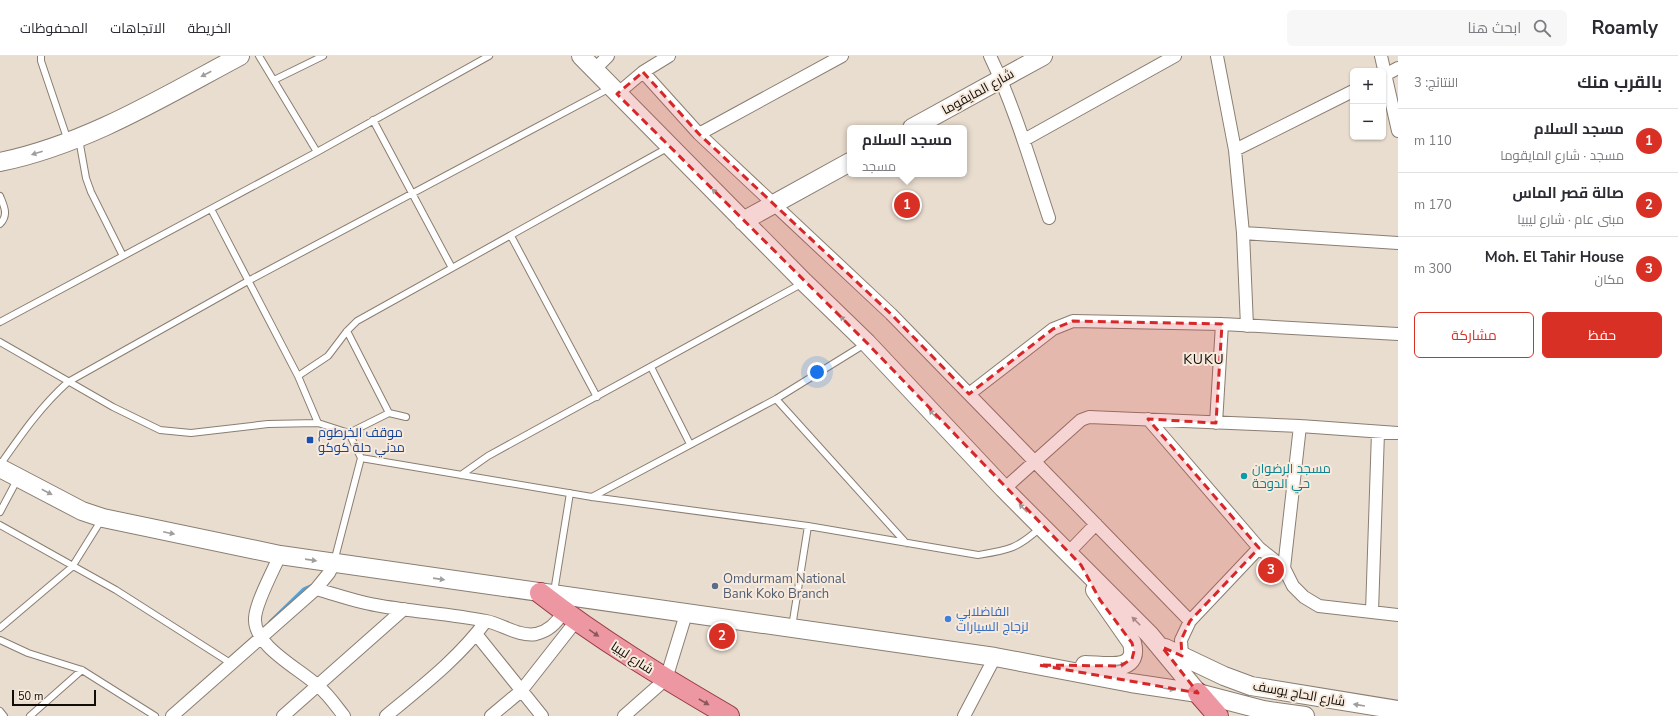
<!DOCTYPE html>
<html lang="ar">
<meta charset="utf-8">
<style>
:root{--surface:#fff;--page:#f7f7f7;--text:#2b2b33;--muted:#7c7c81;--line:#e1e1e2;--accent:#d93025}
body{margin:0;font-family:"Nunito Sans",Cairo,sans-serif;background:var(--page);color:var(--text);direction:rtl}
.controls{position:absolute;right:12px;top:12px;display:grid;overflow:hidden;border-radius:6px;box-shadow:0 1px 3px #0004}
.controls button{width:36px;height:36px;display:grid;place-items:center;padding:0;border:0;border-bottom:1px solid var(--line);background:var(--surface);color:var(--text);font:20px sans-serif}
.scale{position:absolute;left:12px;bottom:10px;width:84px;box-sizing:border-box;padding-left:4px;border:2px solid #100c08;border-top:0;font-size:11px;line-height:14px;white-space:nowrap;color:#100c08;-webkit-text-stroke:3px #f7eadc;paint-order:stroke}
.you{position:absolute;left:817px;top:316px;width:14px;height:14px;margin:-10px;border:3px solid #fff;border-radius:50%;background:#1a73e8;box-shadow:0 0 0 6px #1a73e833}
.badge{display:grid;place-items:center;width:26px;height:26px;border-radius:50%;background:var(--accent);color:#fff;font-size:13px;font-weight:700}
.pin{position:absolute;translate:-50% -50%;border:2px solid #fff;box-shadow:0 1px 4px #0006}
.popup{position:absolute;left:847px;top:69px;width:120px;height:52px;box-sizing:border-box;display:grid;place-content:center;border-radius:6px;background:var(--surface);filter:drop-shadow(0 1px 3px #0005);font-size:13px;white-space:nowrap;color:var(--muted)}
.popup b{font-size:15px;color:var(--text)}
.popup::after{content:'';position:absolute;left:50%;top:100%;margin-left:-8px;border:8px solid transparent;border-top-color:var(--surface)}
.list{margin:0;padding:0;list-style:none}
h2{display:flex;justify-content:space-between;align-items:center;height:52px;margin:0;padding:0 16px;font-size:17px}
h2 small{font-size:13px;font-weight:400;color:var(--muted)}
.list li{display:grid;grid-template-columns:26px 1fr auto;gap:12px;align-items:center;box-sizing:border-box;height:64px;padding:0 16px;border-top:1px solid var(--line)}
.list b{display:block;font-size:15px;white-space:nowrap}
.list p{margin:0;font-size:13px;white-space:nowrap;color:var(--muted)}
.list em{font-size:13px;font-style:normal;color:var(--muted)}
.actions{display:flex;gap:8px;padding:12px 16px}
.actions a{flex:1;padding:9px 0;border:1px solid var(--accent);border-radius:6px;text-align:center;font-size:14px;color:var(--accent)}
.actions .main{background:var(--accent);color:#fff}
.icon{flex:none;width:22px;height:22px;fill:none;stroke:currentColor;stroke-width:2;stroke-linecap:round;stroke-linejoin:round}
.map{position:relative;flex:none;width:1398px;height:660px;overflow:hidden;direction:ltr}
header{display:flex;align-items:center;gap:24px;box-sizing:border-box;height:56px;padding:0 20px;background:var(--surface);border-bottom:1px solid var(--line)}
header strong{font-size:19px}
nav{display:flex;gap:22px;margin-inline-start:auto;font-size:14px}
.search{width:280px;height:36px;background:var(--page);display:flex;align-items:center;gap:10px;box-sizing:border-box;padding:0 14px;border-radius:6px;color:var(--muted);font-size:15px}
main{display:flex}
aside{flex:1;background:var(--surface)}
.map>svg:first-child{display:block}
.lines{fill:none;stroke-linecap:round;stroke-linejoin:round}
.stream{stroke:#55a0d6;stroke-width:3.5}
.lane-casing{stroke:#8a7e72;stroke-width:8}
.street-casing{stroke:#8a7e72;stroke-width:14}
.secondary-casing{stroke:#8a7e72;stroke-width:20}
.primary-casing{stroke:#973a44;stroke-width:22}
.lane{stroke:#fff;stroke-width:6}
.street{stroke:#fff;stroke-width:12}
.secondary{stroke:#fff;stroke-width:18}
.primary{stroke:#ec97a2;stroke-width:20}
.oneway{fill:#9f9e9c}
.oneway2{fill:#89585d}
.marked{fill:#d62828;fill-opacity:0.2;stroke:#d62828;stroke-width:3;stroke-dasharray:8 5;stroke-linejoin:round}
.transit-dot{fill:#1a4fb4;stroke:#f7eadc;stroke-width:1.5}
.culture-dot{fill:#0f9aa8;stroke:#f7eadc;stroke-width:1.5}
.service-dot{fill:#5c6f8a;stroke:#f7eadc;stroke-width:1.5}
.shop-dot{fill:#3f7fe0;stroke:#f7eadc;stroke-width:1.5}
.labels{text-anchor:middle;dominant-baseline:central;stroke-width:4;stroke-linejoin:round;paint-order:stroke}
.street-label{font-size:13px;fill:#100c08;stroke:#f7eadc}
.transit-label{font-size:13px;fill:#164399;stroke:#f7eadc;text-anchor:start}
.culture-label{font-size:13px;fill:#0d838f;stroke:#f7eadc;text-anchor:start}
.service-label{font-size:13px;fill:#4e5e75;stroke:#f7eadc;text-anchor:start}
.shop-label{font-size:13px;fill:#366cbe;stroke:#f7eadc;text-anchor:start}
.neighbourhood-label{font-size:14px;letter-spacing:1px;fill:#100c08;stroke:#f7eadc}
</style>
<header>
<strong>Roamly</strong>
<div class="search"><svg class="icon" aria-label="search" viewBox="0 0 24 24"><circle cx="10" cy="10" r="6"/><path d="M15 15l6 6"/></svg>ابحث هنا</div>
<nav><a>الخريطة</a><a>الاتجاهات</a><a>المحفوظات</a></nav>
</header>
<main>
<aside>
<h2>بالقرب منك<small>النتائج: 3</small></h2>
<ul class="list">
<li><span class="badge">1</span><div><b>مسجد السلام</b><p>مسجد · شارع المايقوما</p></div><em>110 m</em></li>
<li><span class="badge">2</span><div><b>صالة قصر الماس</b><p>مبنى عام · شارع ليبيا</p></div><em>170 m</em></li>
<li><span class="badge">3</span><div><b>Moh. El Tahir House</b><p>مكان</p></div><em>300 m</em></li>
</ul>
<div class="actions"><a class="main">حفظ</a><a>مشاركة</a></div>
</aside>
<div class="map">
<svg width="1398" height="660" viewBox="0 0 1398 660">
<rect width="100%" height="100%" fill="#e9ddcf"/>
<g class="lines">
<path class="stream" d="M270,566L304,533L313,529"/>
<defs>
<path id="lane" d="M41,0V5L68,85
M259,0L317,96
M274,24L323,0
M373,64L452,212
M79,83L86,122L91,136L123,200
M0,140C4,150 9,159 0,168
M211,153L298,320L318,367
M511,180L597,341
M0,266L317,96L489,0
M347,275L389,357
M0,286L113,351L160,374L191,377L268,368L318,367L349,377L389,357L406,361
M651,311L690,388
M298,320L328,300L347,275L357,265L669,91
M776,343L906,487
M361,402L592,441L808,470L978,499C1008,494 1017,493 1040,472
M0,409C21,379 41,350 68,326L248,225L610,32
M461,419L488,400L803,227
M592,441L776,343L865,288
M0,456L17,424
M0,469L116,534L232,608
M334,506L361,402L349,377
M554,536L570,437
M792,571L808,470
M0,572L72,511L102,463
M0,584L28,597L82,614L155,660
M0,655L4,660
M30,660L82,614"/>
<path id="street" d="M990,0C1015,52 1031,108 1049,162
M1217,0L1235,94L1243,177L1247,270
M1381,0L1398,75
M594,14L608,0
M643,16L699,78L891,258L1190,565
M1383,20L1398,12
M617,38L643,16L669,0
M699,78L842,0
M1024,84L1175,0
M1235,94L1353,35
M1243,177L1398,187
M969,338L1053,273L1073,265L1222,268L1398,278
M1148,363L1259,492L1284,512L1293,530L1304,541L1319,550L1398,559
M1216,367L1222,268
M1004,433L1081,364L1089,361L1300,370L1398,377
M1068,497L1096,468
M280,499C273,515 256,546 255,562C253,590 300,613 318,630C328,638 336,650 344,660
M1284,512L1300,370
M316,533C338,539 359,547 381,550C416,556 452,558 486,565C502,568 519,581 536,578C549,575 557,567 563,556
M1372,556L1378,376
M476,578L542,660
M1182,600L1181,584L1190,565L1259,492
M172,660L316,533L329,517L334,507
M283,660L404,553
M386,660C421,631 459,602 486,565
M491,660L521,635L576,565
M624,660L666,623L686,558
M964,660L995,601"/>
<path id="secondary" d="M581,0L804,226L867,287L1004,433L1149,578L1198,637
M912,72L1043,0
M0,106C87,88 163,41 240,0
M743,165L850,106
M0,412L82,455L103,462L280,499L995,601L1131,627L1198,637L1263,654L1305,660
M1165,592L1224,620L1251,630L1398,654
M1085,609C1104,609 1140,618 1132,587L1095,534"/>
<path id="primary" d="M540,537C599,583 664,622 729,660
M1198,637L1218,660"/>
</defs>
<use href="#lane" class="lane-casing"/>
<use href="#street" class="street-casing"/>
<use href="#secondary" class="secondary-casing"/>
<use href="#primary" class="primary-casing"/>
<use href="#lane" class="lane"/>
<use href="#street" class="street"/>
<use href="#secondary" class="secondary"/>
<use href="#primary" class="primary"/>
</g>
<defs><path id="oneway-solid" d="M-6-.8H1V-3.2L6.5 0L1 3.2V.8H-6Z"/></defs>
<g class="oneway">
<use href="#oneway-solid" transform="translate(206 18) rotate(152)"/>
<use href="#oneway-solid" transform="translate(37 97) rotate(162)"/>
<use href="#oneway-solid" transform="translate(716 137) rotate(-135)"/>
<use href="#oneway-solid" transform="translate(844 264) rotate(-136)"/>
<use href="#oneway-solid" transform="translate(933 358) rotate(-133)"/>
<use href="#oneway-solid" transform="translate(47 436) rotate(28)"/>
<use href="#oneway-solid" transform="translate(1023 452) rotate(-134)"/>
<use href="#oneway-solid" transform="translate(169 477) rotate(12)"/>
<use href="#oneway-solid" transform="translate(311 504) rotate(8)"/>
<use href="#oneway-solid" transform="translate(439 523) rotate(8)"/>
<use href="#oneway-solid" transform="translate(1136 565) rotate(-135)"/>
<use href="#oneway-solid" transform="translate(1120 609) rotate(-8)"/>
<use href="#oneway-solid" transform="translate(1169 633) rotate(9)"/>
<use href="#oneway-solid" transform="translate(1359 649) rotate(-171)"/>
</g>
<g class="oneway2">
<use href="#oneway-solid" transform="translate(594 577) rotate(35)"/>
<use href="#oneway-solid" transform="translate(704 646) rotate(30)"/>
</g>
<path class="marked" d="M643,16L699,78L891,258L969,338L1053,273L1073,265L1222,268L1216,367L1148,363L1259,492L1190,565L1181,584L1182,600L1162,591L1198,637L1039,609L1120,610L1132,603L1134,595L1132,587L1100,544L1081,509L867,287L617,38Z"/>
<rect class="transit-dot" x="306" y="380" width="8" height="8" rx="2"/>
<circle class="culture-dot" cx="1244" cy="420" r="4"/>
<circle class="service-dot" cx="715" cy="530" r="4"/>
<circle class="shop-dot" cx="948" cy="563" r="4"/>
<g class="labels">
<g class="street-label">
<text transform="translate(978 36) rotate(-29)">شارع المايقوما</text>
<text transform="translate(632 602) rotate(33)">شارع ليبيا</text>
<text transform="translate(1299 638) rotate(10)">شارع الحاج يوسف</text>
</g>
<g class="transit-label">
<text x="318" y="377">موقف الخرطوم<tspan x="318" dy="15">مدني حلة كوكو</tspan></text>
</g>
<g class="culture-label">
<text x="1252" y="413">مسجد الرضوان<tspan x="1252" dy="15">حي الدوحة</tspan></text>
</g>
<g class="service-label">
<text x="723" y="523">Omdurmam National<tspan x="723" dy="15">Bank Koko Branch</tspan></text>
</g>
<g class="shop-label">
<text x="956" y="556">الفاضلابي<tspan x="956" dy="15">لزجاج السيارات</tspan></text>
</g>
<g class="neighbourhood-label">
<text x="1204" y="303">KUKU</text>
</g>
</g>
</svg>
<div class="controls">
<button>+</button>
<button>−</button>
</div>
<div class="scale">50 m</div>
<div class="you"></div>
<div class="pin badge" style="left:907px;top:149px">1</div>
<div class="popup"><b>مسجد السلام</b>مسجد</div>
<div class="pin badge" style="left:722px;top:580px">2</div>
<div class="pin badge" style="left:1271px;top:514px">3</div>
</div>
</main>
